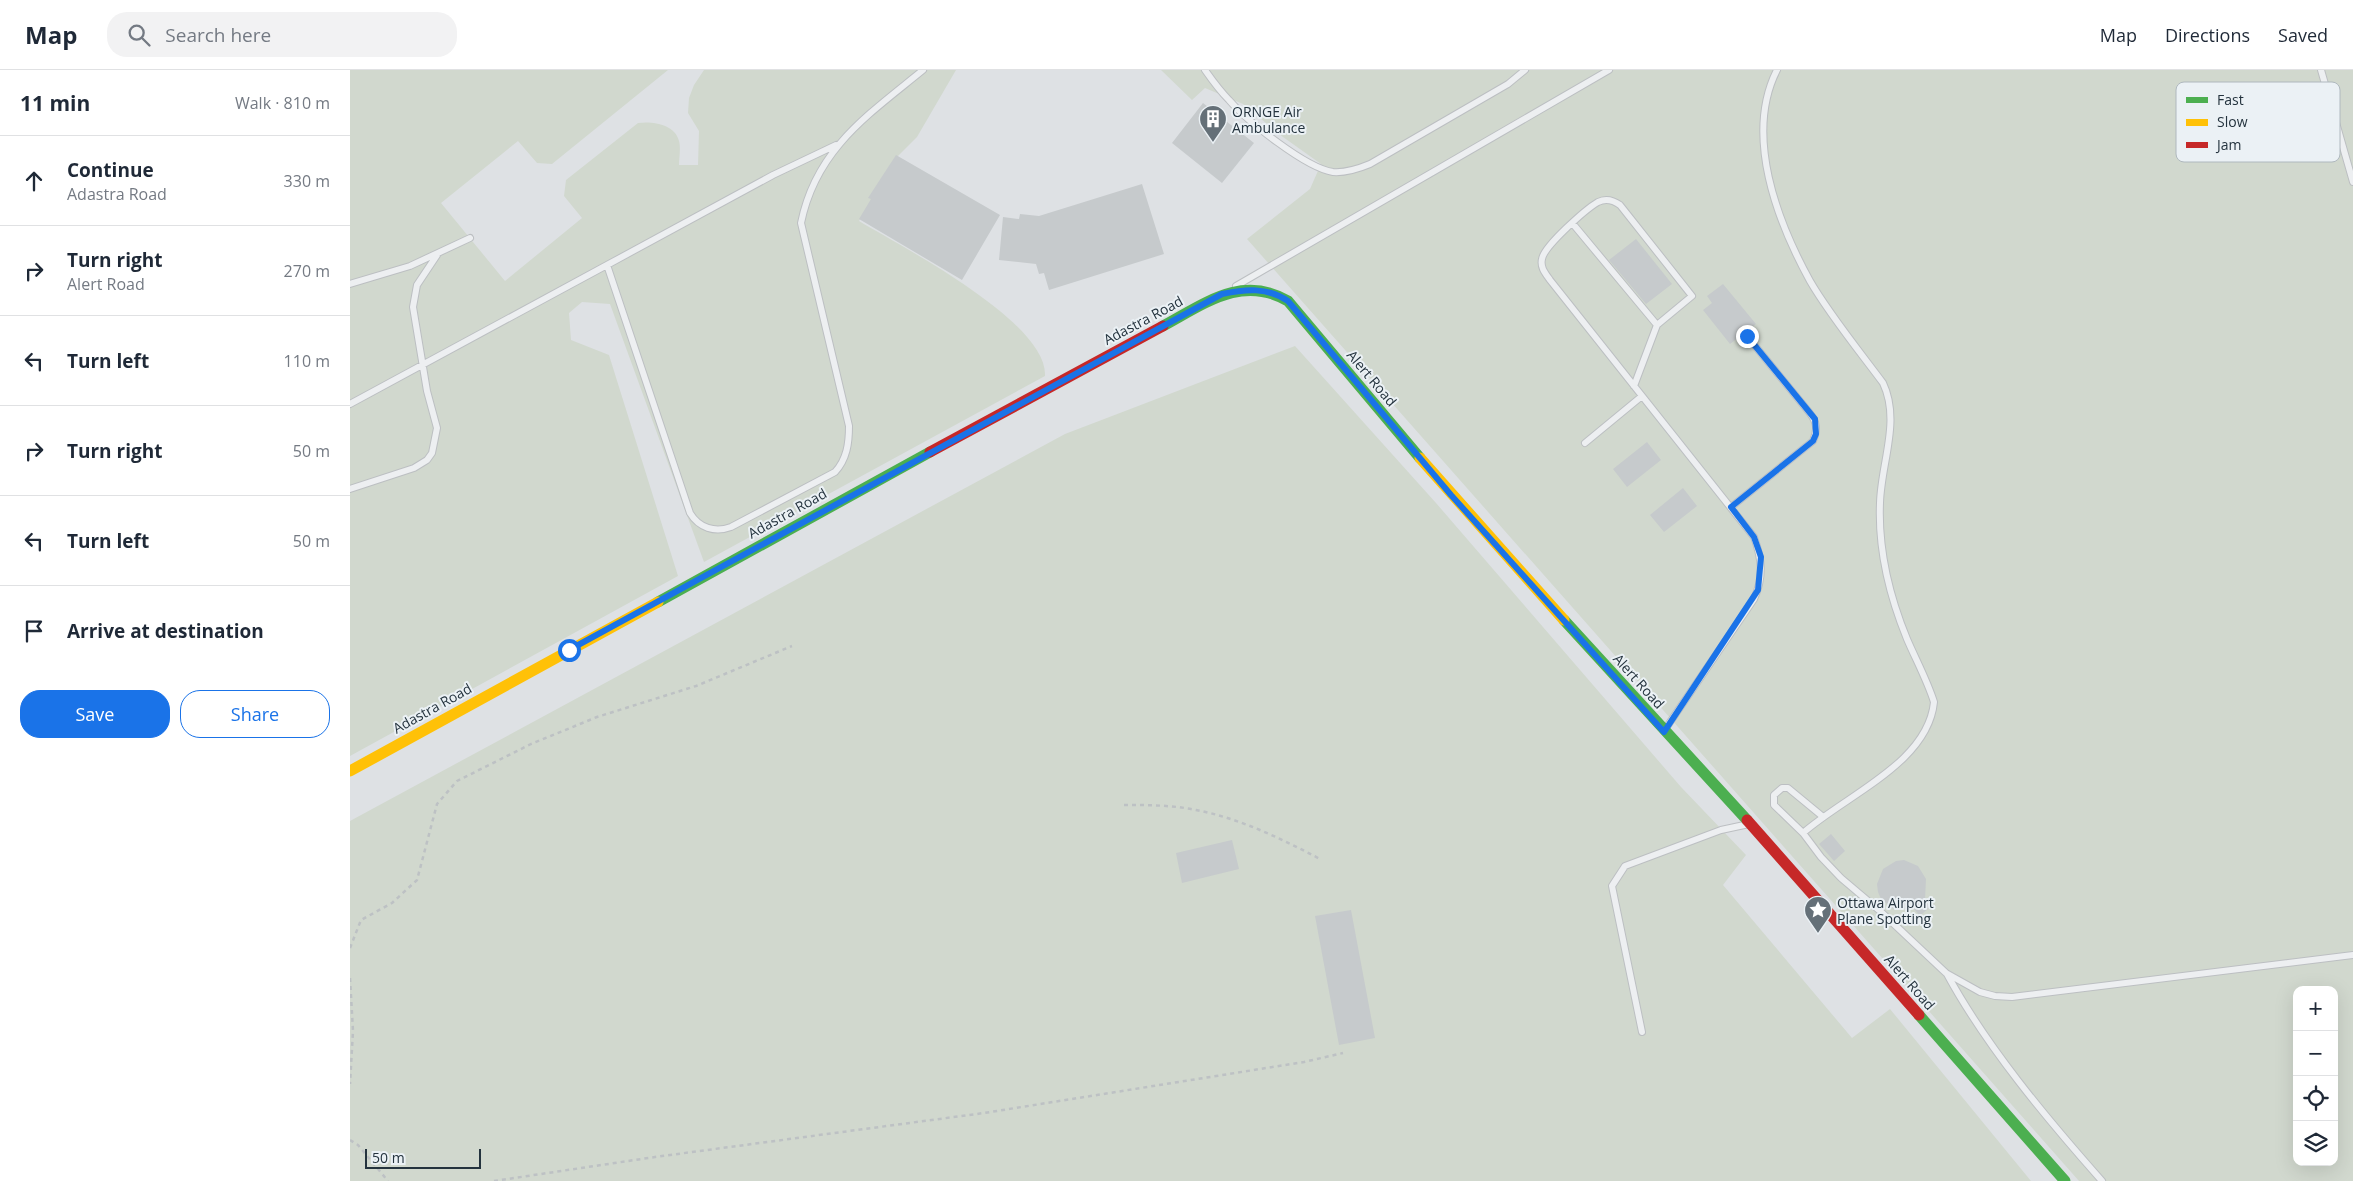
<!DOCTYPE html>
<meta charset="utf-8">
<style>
:root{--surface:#fff;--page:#f2f2f3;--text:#1f2937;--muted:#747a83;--line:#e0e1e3;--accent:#1a73e8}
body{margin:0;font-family:"Open Sans",sans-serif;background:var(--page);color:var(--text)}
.controls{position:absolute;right:15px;bottom:15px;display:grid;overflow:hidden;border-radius:10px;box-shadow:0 5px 20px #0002}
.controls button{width:45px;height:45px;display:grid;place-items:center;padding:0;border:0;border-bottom:1px solid var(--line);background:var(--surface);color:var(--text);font:25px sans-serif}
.scale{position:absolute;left:15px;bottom:12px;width:116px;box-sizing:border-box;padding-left:5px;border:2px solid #24333e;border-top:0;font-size:14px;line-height:18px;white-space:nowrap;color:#24333e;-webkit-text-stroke:4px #ebf1f5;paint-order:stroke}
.stop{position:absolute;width:15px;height:15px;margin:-11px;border:4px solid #1a73e8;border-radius:50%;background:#fff}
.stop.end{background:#1a73e8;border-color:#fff;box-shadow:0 1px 5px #0008}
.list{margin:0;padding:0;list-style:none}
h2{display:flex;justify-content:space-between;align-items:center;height:65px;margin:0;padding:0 20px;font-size:21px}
h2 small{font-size:16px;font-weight:400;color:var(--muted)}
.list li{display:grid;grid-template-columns:32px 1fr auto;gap:15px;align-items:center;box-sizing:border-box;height:90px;padding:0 20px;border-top:1px solid var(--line)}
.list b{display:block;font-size:19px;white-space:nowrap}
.list p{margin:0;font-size:16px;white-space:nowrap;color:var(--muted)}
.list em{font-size:16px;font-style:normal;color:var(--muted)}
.actions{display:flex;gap:10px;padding:15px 20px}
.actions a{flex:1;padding:11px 0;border:1px solid var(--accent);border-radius:20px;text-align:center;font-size:18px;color:var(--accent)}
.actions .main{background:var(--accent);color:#fff}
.icon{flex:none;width:28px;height:28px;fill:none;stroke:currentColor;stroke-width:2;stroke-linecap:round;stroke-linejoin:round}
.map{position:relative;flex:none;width:2003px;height:1111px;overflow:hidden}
header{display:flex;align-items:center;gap:30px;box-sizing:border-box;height:70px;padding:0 25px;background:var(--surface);border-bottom:1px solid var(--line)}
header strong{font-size:24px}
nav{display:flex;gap:28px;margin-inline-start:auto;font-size:18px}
.search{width:350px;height:45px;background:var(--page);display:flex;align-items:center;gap:12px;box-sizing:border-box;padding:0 18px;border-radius:20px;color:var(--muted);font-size:19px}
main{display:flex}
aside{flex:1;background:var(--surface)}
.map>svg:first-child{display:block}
.green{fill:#d1d8ce;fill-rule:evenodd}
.building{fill:#c6cacc}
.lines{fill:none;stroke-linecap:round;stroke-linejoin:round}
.lane-casing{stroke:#bcbfc2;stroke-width:8}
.path{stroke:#bdc1c4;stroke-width:2.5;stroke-dasharray:4 4;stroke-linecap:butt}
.lane{stroke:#edeff1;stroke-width:6}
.fast{stroke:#4caf50;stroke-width:11}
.slow{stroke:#ffc107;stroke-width:11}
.jam{stroke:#c62828;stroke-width:11}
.route{stroke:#1a73e8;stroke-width:6}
.labels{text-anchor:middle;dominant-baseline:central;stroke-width:4;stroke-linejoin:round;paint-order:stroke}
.poi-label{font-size:14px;fill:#24333e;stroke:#ebf1f5;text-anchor:start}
.street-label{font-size:14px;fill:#24333e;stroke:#ebf1f5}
.key{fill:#ebf1f5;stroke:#afb8be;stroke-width:1}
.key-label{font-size:14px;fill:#24333e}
</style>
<header>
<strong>Map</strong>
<div class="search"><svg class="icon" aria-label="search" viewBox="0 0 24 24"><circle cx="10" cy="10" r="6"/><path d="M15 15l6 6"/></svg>Search here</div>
<nav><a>Map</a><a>Directions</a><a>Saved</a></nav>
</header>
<main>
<aside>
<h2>11 min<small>Walk · 810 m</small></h2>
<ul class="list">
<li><svg class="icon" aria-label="ahead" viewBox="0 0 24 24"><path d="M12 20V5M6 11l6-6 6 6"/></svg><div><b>Continue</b><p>Adastra Road</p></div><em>330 m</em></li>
<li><svg class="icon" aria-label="right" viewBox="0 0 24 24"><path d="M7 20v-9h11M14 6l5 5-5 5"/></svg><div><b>Turn right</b><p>Alert Road</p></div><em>270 m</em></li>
<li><svg class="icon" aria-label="left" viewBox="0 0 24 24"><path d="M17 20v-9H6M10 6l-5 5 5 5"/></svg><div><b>Turn left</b></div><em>110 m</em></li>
<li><svg class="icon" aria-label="right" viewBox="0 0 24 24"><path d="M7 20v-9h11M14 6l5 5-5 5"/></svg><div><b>Turn right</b></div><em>50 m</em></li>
<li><svg class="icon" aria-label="left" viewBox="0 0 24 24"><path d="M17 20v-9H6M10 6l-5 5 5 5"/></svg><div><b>Turn left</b></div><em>50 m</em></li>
<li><svg class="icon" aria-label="arrive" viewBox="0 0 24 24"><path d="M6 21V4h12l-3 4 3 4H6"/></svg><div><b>Arrive at destination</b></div></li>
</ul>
<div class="actions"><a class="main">Save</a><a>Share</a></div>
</aside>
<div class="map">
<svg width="2003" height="1111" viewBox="0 0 2003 1111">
<rect width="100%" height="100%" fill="#dee1e4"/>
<path class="green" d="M0,0H318L202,94L187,93L168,71L91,133L155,211L232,148L214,126L216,110L288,53C302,51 325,54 329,71C331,78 329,88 329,95H348L349,61L338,43L339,28L344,15L354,0H606L567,67L548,86L509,151C552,177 698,252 695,306L354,492L260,234L232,232L219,243L221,270L259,285L328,506L0,686Z
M811,0H2003V1111H1729L897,169L960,119L971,94L933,67L893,34L855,18L842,30ZM1947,920H1984V1092H1947Z
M945,276L1086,433L1331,717L1396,785L1373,815L1502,968L1540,939L1681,1111H0V751L715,364Z"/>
<path class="building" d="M853,33L904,73L872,113L822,73Z
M546,85L650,145L612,210L509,149L521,129L518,128Z
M792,114L814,184L699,220L694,203L689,204L686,194L649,190L653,147L669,149L670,144L689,146Z
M1286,169L1322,214L1296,234L1259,190Z
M1373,214L1406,254L1380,274L1353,240L1362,233L1357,226Z
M1297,372L1311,390L1277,417L1263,399Z
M1333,418L1347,436L1314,462L1300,445Z
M1481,764L1495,781L1484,791L1469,774Z
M882,770L889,799L832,813L826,783Z
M1554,790L1568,796L1576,809L1575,830L1580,837L1570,846L1564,839H1543L1531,829L1528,822L1527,814L1533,799L1546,791Z
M1001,840L1025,968L989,975L965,846Z"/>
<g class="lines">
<defs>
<path id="lane" d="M855,0C862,10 870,21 879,30C897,51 956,98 983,102C996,103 1008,99 1020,94L1158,14L1175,0
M1427,0C1394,65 1427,151 1460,211C1479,244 1510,282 1533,313C1551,351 1531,393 1530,433C1528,481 1539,525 1557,569C1566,590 1577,610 1584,632C1578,693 1496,725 1453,763
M1971,0L2003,112
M1223,154L1307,255
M257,195L423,105L486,75
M0,214L60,196L120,168
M886,216L1259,0
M1284,316L1307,255L1342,226L1270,135C1263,130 1256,128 1248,132C1236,139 1194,176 1192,189C1190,197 1195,203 1200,210L1404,467C1412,489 1414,507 1404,529L1314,661
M0,334L257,195L340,443C349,458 365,463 381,457L485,402C497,389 499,373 499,356L451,153C466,79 518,45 573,0
M1235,373L1292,326
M0,419L64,398L77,390L82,383L87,358L77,321L63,237L67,215L87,185
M1381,437L1463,371C1468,359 1467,352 1459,342L1397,266
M1472,746L1438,718H1432L1424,725V735L1453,763L1471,787L1491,808L1530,841L1596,903L1630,922L1645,926L1662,927L2003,885
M1597,904C1636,976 1697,1049 1752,1111
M1292,962L1262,816L1275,796L1371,760L1399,754"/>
</defs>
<use href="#lane" class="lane-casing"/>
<path class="path" d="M774,735C798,735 822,735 846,740C889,748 932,769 970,789
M0,878L11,850L42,833L67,810L87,734L107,711L181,674L247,647L346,616L442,576
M0,908L3,961L0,1014
M0,1070L8,1075L38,1111
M144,1111L305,1087L634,1043L954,992L993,983"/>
<use href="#lane" class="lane"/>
<path class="fast" d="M813,256C854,234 892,204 938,231L1070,388
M308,532L580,382
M1214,550L1397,750
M1569,945L1715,1111"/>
<path class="slow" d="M1070,388L1214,550
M0,701L308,532"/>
<path class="jam" d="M580,382L813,256
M1397,750L1569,945"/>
</g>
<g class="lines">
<path class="route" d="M219,580L872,224C896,219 917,217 938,231L1101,425L1314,662L1408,520L1411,487L1404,467L1381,437L1463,371L1466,364L1465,349L1397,266"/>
</g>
<defs>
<symbol id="building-pin" viewBox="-11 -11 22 30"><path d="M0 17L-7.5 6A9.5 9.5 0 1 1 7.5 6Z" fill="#657078" stroke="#ebf1f5"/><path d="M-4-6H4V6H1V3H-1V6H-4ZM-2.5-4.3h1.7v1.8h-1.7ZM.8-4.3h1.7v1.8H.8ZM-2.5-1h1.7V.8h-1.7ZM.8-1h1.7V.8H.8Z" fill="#fff"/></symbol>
<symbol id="sight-pin" viewBox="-11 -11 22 30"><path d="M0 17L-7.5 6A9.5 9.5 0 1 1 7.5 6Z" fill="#657078" stroke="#ebf1f5"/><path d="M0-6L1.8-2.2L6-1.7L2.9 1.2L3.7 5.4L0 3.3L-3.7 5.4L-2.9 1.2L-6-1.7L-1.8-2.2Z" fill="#fff"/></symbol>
</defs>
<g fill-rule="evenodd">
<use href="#building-pin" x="847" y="33" width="32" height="43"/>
<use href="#sight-pin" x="1452" y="824" width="32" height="43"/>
</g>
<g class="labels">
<g class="poi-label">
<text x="882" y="41">ORNGE Air<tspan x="882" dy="16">Ambulance</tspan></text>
<text x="1487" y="832">Ottawa Airport<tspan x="1487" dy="16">Plane Spotting</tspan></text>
</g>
<g class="street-label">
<text transform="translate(793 250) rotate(-28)">Adastra Road</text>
<text transform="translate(1022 308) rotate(50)">Alert Road</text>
<text transform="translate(437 443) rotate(-29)">Adastra Road</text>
<text transform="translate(1289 611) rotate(48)">Alert Road</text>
<text transform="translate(82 638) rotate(-29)">Adastra Road</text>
<text transform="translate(1560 912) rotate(49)">Alert Road</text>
</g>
</g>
<rect x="1826" y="12" width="164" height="80" rx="8" class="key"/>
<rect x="1836" y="27" width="22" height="6" fill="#4caf50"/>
<rect x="1836" y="49" width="22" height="7" fill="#ffc107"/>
<rect x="1836" y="72" width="22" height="6" fill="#c62828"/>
<g class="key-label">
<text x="1867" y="35">Fast</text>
<text x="1867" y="57">Slow</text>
<text x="1867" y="80">Jam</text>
</g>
</svg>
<div class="controls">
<button>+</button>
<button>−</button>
<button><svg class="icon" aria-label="locate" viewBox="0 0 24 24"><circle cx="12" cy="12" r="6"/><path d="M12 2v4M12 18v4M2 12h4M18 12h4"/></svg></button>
<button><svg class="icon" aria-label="layers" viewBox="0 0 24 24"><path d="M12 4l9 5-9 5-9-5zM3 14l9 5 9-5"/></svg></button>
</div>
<div class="scale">50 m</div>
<div class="stop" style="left:219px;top:580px"></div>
<div class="stop end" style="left:1397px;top:266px"></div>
</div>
</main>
